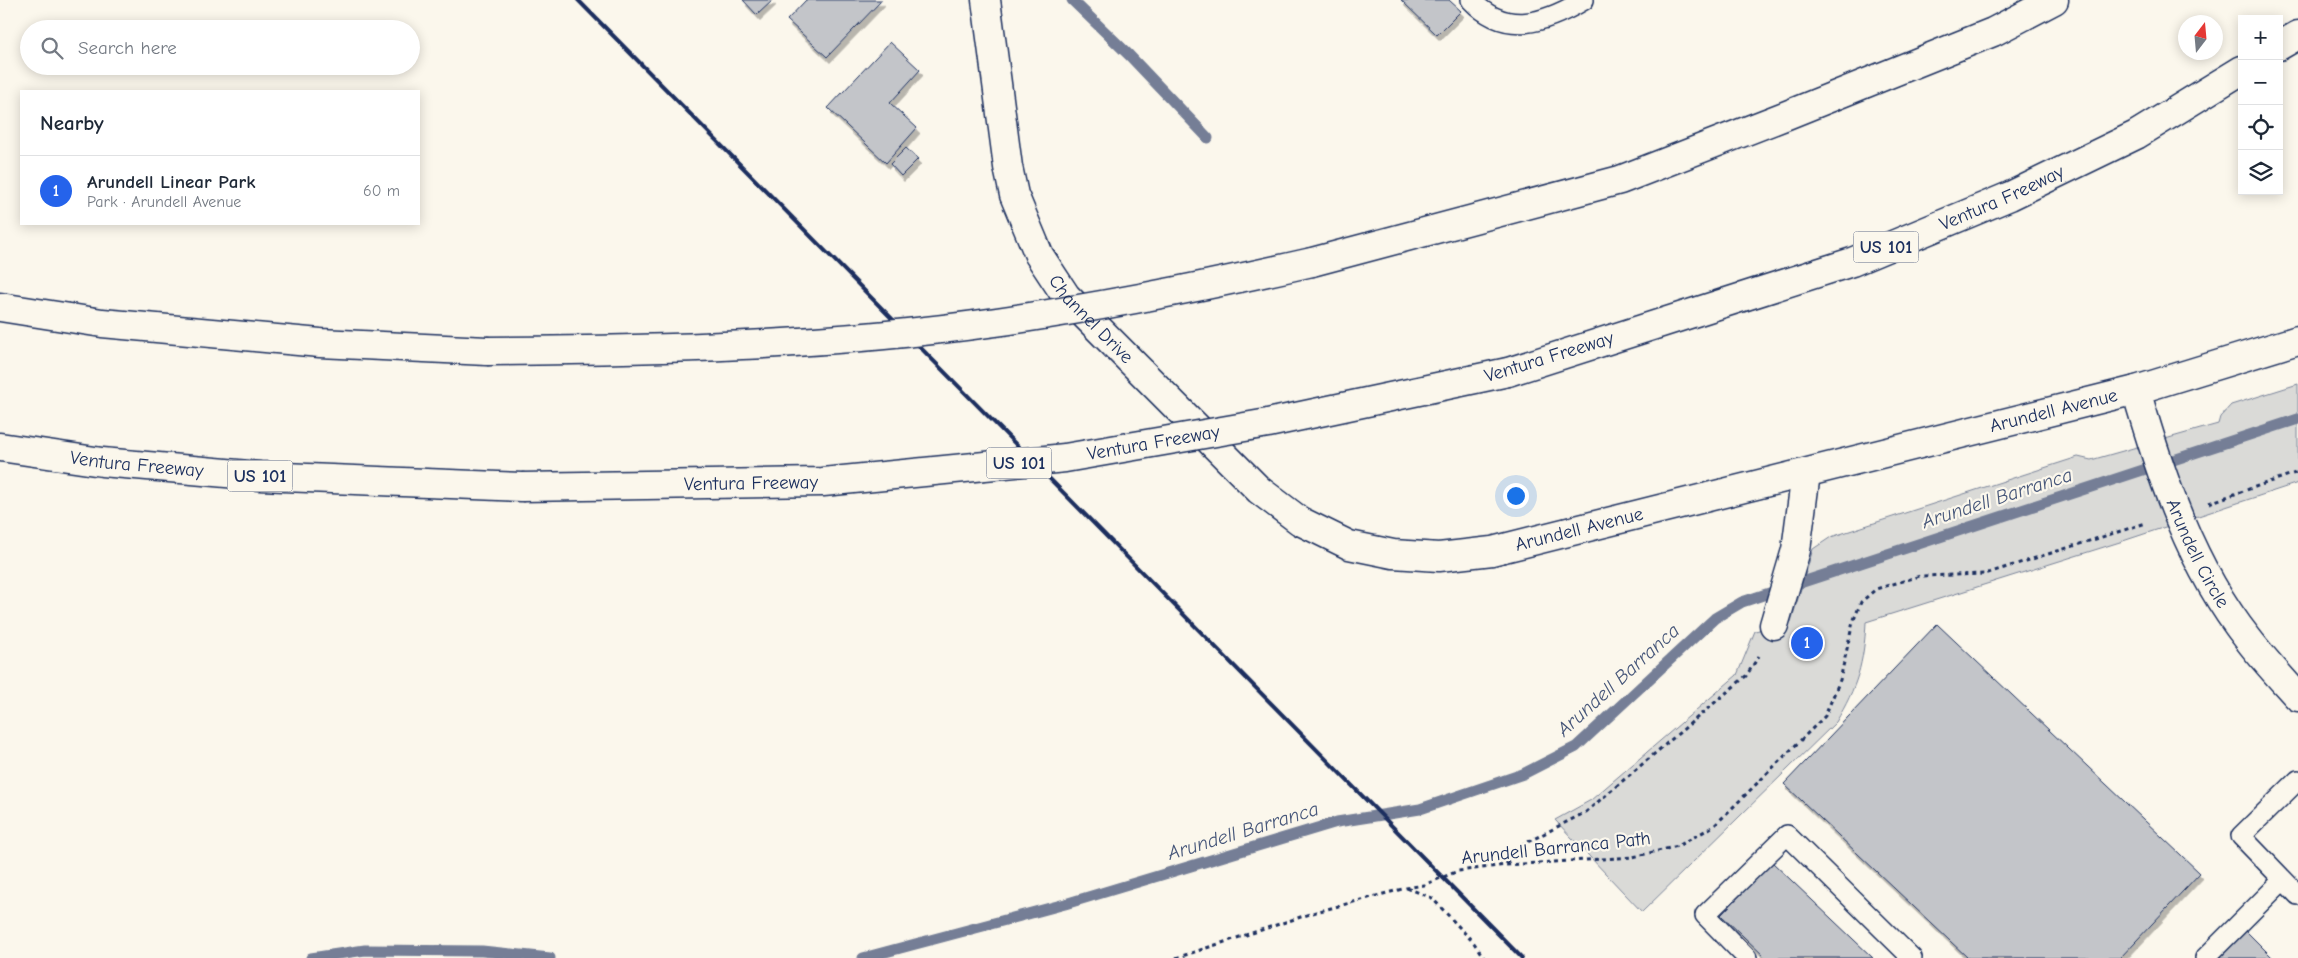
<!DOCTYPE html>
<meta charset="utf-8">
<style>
:root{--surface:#fff;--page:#f6f6f7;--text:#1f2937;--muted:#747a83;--line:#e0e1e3;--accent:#2563eb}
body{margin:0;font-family:"Comic Neue",sans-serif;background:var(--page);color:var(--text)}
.controls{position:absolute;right:15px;top:15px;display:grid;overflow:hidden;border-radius:0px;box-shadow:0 2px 12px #0003}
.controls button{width:45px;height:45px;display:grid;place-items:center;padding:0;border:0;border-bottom:1px solid var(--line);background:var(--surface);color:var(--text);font:25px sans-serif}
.compass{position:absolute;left:2178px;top:15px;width:45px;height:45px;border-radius:50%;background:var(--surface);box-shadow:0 2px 12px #0003;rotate:16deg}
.you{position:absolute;left:1515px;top:495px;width:18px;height:18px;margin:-12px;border:4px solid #fff;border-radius:50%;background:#1a73e8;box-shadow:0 0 0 8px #1a73e833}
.badge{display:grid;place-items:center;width:32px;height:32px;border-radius:50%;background:var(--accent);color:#fff;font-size:16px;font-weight:700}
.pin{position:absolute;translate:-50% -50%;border:2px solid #fff;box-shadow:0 1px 5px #0006}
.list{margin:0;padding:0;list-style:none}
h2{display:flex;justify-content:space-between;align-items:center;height:65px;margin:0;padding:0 20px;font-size:21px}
h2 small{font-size:16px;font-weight:400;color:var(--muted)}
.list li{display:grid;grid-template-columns:32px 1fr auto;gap:15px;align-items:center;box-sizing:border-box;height:70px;padding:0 20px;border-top:1px solid var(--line)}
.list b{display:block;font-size:19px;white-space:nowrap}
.list p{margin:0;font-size:16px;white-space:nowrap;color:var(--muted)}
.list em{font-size:16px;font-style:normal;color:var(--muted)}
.icon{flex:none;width:28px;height:28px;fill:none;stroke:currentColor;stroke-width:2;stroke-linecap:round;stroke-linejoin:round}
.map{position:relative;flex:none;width:2298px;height:958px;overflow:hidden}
.search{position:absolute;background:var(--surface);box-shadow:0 2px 12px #0003;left:20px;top:20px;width:400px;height:55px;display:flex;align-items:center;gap:12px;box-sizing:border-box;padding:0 18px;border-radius:28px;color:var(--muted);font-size:19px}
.panel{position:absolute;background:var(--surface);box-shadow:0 2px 12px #0003;left:20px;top:90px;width:400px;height:135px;border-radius:0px}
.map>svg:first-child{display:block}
.green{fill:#dadad7;stroke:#7a849a}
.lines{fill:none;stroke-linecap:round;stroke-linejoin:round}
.stream{stroke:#747e96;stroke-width:11}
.building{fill:#c3c5c9;stroke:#1b2f5e;filter:url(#shadow)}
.lane-casing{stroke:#1b2f5e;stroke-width:22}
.street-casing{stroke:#1b2f5e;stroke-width:31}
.highway-casing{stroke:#1b2f5e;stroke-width:31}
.path{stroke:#1b2f5e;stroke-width:3;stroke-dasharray:4 4;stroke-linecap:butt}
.lane{stroke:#fbf7ec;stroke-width:19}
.street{stroke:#fbf7ec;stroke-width:28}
.highway{stroke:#fbf7ec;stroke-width:28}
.rail{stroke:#1b2f5e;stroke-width:4}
.highway-bridge-casing{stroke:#1b2f5e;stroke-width:31;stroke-linecap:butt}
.highway-bridge{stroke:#fbf7ec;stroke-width:28}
.labels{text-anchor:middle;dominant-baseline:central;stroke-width:4.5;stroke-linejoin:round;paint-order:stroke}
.shield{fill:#fbf7ec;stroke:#5e6b89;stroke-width:1}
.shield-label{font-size:18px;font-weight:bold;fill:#1b2f5e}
.street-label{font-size:19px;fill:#1b2f5e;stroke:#fbf7ec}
.water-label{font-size:20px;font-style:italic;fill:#47577a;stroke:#fbf7ec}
</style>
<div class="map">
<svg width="2298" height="958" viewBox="0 0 2298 958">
<defs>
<filter id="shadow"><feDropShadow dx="3" dy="5.5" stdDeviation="0" flood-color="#0004"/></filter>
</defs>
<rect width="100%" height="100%" fill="#fbf7ec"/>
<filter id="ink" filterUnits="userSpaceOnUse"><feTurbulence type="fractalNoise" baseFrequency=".02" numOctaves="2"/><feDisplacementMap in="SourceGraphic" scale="10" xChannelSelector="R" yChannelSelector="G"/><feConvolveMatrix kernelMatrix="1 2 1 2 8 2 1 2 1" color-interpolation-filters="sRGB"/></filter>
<g filter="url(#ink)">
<path class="green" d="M2298,384V483L2123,541L1866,622C1864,663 1857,687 1836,722L1642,912L1555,820L1591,800L1737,675L1755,631L1791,622L1813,549L1831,537L2078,457L2091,460L2218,424L2220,417L2231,405Z"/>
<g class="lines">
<path class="stream" d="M1072,0L1129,55L1208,138
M311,958L365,950L482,951L550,958
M863,958L1065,904L1337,822L1420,809L1523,774L1576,747L1715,618L1742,602L2298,419"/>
</g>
<path class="building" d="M743,0H773L757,15Z
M806,0H882L827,57L787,20Z
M1401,0H1449L1461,11L1437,35Z
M890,42L920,70L890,103L917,128L886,163L828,108Z
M906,148L918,159L901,176L890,164Z
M1937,624L2200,873L2120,958H1968L1784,784Z
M1772,862L1873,958H1766L1721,915Z
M2245,930L2273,958H2216Z"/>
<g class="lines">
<defs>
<path id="lane" d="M1471,0C1506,37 1545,23 1584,0
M2298,780L2241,836L2298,895
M1747,958L1705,915L1787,835L1912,958
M2205,958L2283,880"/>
<g id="street">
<path id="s1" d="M986,0L1008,167L1014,195L1039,255L1066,296L1259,490L1300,521L1349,545L1393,554L1439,557L1492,551L2136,390L2298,340"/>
<path id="s2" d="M2136,390C2161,477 2191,567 2248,639C2263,659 2281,678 2298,697"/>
<path d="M1774,625L1796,550L1806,473"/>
</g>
<g id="highway">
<path d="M2279,46L2298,35"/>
<path d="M1312,262L1620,180L1782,117L1993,32L2054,0"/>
<path d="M0,307L102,323L320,343L487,351"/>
<path id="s3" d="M1508,372L1852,262L2010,196L2136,135L2242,70"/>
<path id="s4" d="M0,447L102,462L260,476L522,487"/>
</g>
</defs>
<use href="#lane" class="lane-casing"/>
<use href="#street" class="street-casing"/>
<use href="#highway" class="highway-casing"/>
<path class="path" d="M2209,503L2298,472
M1506,864L1520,846L1586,812L1746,676L1759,656
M1407,888L1432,898L1474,943L1484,958
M1176,958L1316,912L1406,888L1424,885L1458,871L1506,865L1633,857L1678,846L1714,826L1825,716L1840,680L1853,622L1861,602L1876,589L1920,576L1985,574L2146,523"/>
<use href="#lane" class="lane"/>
<use href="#street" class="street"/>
<use href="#highway" class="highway"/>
<path class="rail" d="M578,0L1522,958"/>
<defs>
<g id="highway-bridge">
<path d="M487,351C656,350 828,346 996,322C1102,307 1207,286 1312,262"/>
<path id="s5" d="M522,487L823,482L1065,458L1268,423L1508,372"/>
</g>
</defs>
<use href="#highway-bridge" class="highway-bridge-casing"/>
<use href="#highway-bridge" class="highway-bridge"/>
</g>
</g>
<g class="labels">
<g class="shield">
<rect x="1853.5" y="231.5" width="65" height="31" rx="4"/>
<rect x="986.5" y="447.5" width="65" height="31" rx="4"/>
<rect x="227.5" y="460.5" width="65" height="31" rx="4"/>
</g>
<g class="shield-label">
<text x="1886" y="247">US 101</text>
<text x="1019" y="463">US 101</text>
<text x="260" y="476">US 101</text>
</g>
<g class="street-label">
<text stroke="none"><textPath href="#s3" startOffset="524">Ventura Freeway</textPath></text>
<text stroke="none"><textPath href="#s1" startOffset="345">Channel Drive</textPath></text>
<text transform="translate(1549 357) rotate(-17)">Ventura Freeway</text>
<text stroke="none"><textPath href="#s1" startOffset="1414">Arundell Avenue</textPath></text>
<text stroke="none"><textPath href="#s5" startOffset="634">Ventura Freeway</textPath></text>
<text stroke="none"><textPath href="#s4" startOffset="138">Ventura Freeway</textPath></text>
<text stroke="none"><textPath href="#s5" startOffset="229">Ventura Freeway</textPath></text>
<text stroke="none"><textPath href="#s1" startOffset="925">Arundell Avenue</textPath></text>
<text stroke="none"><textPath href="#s2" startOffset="175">Arundell Circle</textPath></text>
<text transform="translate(1556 848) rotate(-6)">Arundell Barranca Path</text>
</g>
<g class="water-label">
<text transform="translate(1997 498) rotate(-18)">Arundell Barranca</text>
<text transform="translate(1618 680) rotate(-42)">Arundell Barranca</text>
<text transform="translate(1243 831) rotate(-17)">Arundell Barranca</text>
</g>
</g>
</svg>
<div class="controls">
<button>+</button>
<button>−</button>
<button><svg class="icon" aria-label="locate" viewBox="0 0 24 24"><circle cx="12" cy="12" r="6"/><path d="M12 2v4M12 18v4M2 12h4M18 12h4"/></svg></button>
<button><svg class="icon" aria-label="layers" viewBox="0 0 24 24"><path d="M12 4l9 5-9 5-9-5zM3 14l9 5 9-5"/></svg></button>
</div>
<svg class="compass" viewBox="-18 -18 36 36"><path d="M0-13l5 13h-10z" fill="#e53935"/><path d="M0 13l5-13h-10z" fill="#747a83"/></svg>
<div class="you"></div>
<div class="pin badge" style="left:1807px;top:643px">1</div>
<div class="search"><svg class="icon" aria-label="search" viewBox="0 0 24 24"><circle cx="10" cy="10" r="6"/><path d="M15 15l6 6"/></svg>Search here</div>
<section class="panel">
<h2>Nearby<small></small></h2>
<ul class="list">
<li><span class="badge">1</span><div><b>Arundell Linear Park</b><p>Park · Arundell Avenue</p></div><em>60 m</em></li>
</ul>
</section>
</div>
